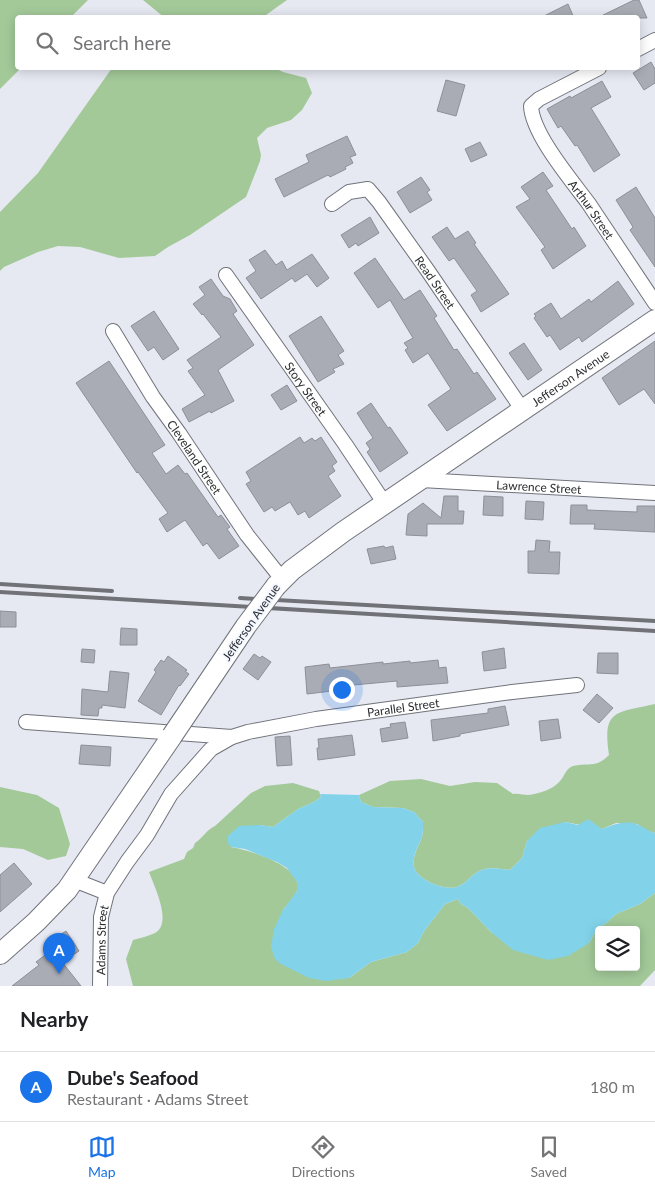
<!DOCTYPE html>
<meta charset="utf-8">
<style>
:root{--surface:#fff;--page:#f2f2f2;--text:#202124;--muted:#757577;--line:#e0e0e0;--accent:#1a73e8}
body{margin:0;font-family:Lato,sans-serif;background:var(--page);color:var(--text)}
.controls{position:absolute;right:15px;bottom:15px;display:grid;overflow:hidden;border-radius:5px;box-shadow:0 2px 12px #0003}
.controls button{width:45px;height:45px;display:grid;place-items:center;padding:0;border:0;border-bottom:1px solid var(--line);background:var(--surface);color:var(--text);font:25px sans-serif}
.you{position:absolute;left:341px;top:689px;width:18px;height:18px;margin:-12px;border:4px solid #fff;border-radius:50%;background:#1a73e8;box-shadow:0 0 0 8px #1a73e833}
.badge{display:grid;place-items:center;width:32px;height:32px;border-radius:50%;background:var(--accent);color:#fff;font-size:16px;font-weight:700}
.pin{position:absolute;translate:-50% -41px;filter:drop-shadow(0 1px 2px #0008)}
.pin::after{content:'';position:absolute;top:26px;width:18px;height:15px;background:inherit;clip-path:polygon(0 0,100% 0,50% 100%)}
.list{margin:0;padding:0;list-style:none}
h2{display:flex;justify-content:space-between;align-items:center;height:65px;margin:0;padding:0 20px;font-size:21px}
h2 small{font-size:16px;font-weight:400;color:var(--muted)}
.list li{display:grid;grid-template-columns:32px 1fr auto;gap:15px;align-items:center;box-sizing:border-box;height:70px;padding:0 20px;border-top:1px solid var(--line)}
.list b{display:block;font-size:19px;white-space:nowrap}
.list p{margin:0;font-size:16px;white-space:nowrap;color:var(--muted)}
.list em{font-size:16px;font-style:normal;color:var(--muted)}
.icon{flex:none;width:28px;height:28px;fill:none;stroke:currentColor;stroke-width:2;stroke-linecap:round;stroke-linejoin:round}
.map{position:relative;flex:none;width:655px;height:986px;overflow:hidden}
.search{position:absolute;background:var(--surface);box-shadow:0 2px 12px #0003;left:15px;right:15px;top:15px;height:55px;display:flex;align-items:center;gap:12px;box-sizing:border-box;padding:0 18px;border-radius:5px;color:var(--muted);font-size:19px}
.sheet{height:135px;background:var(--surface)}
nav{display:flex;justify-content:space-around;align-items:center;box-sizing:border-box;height:70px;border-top:1px solid var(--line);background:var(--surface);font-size:14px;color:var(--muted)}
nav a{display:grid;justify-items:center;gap:2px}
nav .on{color:var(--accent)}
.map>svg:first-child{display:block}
.green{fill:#a3c999;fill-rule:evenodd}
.water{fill:#82d3e9}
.building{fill:#a9acb4;stroke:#8d9097}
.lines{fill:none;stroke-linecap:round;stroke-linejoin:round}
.minor-casing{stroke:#70737a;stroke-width:16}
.secondary-casing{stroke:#70737a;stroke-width:22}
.minor{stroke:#fff;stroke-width:14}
.secondary{stroke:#fff;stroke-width:20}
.rail{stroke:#717278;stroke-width:4}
.secondary-bridge-casing{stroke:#70737a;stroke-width:22;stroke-linecap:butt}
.secondary-bridge{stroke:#fff;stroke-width:20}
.labels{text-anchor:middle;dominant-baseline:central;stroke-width:4;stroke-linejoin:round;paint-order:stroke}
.street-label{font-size:12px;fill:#2b2c2f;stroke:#f3f7ff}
</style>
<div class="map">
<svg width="655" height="986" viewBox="0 0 655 986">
<rect width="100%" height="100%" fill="#e6e9f2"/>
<path class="green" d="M0,0H88L71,17L18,18V68H21L0,89Z
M143,0H287L263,17L165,18Z
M112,68H275L283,72L306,78L312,93L302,110L291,120L267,128L257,138L261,155L260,161L246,197L190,235L168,247L155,256L119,258L80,247L58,246L38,252L4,267L0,271V212L38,173Z
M655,704V833L648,831L637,824L616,823L602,829L565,822L527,841L522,858L510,870C500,869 489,866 479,871C471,875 467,883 457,887C445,891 417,880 414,867C412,857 418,847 422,837C423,833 423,827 423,822L414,812L403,808L373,807L361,802L359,795L390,781L421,779L450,786L475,782L497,783L513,794C519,793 523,795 528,795C538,794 554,789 560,781C565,776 565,769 573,766C589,762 595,769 609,755C602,709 616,713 655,704Z
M293,783L319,791L321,797L314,802L298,809L273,827L260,825L231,847C248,850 305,866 297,891C294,897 287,905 283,910L349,978L371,962L407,952L418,943L424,931L445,904L458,899L461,904L468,908L492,933L589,943L598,927L605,924L616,914L640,904L655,893V970L640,986H133L126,959L133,940C140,938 149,936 155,933C173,923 154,886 149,872L184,859L187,852L193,848L195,843C203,838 206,830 215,826L251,793L265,786ZM599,930H636V967H599Z
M0,787L37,795L59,808L70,844L66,856L48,860L23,849L0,847Z"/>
<path class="water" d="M320,794L359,795L361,802L373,807L403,808L414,812L423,822C423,827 423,833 422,837C418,847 412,856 414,867C417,880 445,891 457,887C467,883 471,875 479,871C489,866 500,869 510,870L522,858L527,841L540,828L565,822L578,825L588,819L602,829C613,825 625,820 636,824C643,826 647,831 655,833V893L640,904L616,914L605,924L598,927L589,943L568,956L548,960L513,950L492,933L468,908L461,904L458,899L445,904L424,931L418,943L407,952L371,962L349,978L326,981L309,978L279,963L274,957L271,947L274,929L283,910L297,891V882L287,868L277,862L245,849L231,847L228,843V836L239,826L260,825L273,827L298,809L314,802L321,797Z"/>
<path class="building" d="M634,0H639L647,18H597Z
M568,4L574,18H540Z
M651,62L655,69V83L644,90L633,73Z
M446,80L465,85L456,116L437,111Z
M602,81L611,97L591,108L620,155L594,172L577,145L575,146L561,126L558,128L547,109L570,96L571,98Z
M347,136L356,155L350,157L353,163L345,167L346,169L330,177L328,175L284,197L275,179L309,162L306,155Z
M480,142L487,155L471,162L465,149Z
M543,172L553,186L546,190L572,229L574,227L586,246L553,269L541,250L545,247L516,207L530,199L521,187Z
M421,177L430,190L427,192L432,200L410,213L397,192Z
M636,187L655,218V267L630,230L633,227L616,200Z
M370,217L379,233L358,246L356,243L349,248L341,235Z
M447,227L455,239L468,231L476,243L474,244L509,294L481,312L471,295L477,291L454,258L449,261L432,237Z
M265,250L276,265L282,261L287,270L312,254L329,278L317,287L307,274L295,282L292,278L261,299L246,278L256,271L249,260Z
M375,258L404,300L420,290L437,316L434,318L454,350L457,349L474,374L477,372L496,399L447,431L428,405L451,389L428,353L413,363L405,350L408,348L404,343L413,338L390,300L378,308L354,273Z
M211,279L223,296L230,299L237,311L233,314L254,345L218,370L234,401L211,413L210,411L189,422L182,409L205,395L188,371L193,368L187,360L221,337L203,314L202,315L193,304L205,295L199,287Z
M618,281L634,304L582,342L579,337L560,350L550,335L547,337L534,318L536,316L534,314L551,303L561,319L589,299L591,302Z
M154,311L179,349L163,360L154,347L148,351L131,326Z
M321,316L344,351L338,355L344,364L333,369L335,372L318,382L289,336Z
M655,341V404L644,389L619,405L602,378Z
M524,343L542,370L528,380L509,353Z
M109,361L165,445L152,453L166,474L178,465L185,474L187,473L218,517L221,515L230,527L227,529L239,546L219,559L207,543L203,546L185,520L167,532L159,519L168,513L138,472L137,473L76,383Z
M287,385L297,401L281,410L271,395Z
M371,403L388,428L390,427L408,453L380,472L367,452L370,449L366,443L373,438L357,413Z
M300,437L304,443L312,438L315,441L321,437L337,462L332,466L335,471L328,476L341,496L309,518L305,511L298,515L290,502L275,511L272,507L264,512L246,484L251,481L246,472Z
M444,496H458V511H464L463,524H427V536L406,535L408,514L423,503L441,518Z
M484,496L503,497V516L483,515Z
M526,501L544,502L543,520L525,519Z
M571,505H587V510L637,512V506H655V532L594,529L595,524H570Z
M536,540L550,541L549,552H560L559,574L528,573V551H535Z
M384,546L385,548L393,546L396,559L371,564L367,549Z
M0,611L16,612V627H0Z
M121,628L137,629V645H120Z
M504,648L506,668L484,671L482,652Z
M82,649L95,650L94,663L81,662Z
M598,653H618V674L597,673Z
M254,654L260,658L262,656L271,662L258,680L243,669Z
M168,656L187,670L185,671L189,674L180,686L179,685L161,715L138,701L156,672L154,670L161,660L164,662Z
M438,660L439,668L446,667L448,683L397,687V681L332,687V691L307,694L305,667L329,664L330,668L383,662V664L410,661V663Z
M110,671L129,673L125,708L102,705V708H99L98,716L81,715L82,689L108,692Z
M597,694L613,708L599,723L583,710Z
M505,706L509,725L460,734V736L433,741L431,720L488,713V709Z
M558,719L561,738L541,741L539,721Z
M405,722L408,738L382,742L380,729L391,727L390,724Z
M352,735L355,755L318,760L317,748H319L318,739Z
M290,736L292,765L277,766L275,737Z
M81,745L111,747L110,766L79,764Z
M14,863L32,884L0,912V875Z
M66,931L79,951L62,962L81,986H12L39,965L36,962L58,945L54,939Z"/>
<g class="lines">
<defs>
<g id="minor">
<path d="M638,49L655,40"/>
<path id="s1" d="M599,68L539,99L531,106C532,134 572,181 589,204C611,237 633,270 655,303"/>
<path id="s2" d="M332,204L349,192L368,189L379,202L428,271L522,409"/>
<path id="s3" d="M226,275L345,444L385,504"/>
<path id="s4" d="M113,331L153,397L179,433L247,535L282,579"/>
<path id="s5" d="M421,480L655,493"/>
<path d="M26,722L232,737"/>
<path d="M74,880L107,893"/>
<path id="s6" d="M100,986L101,917L107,893L127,862L147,835L171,794L211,749L232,737L248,732L316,719L512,692L577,685"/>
</g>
<g id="secondary">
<path id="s7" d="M276,586L292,570L343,532L655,320"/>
<path d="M0,954L36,922L67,890L172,736"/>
</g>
</defs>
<use href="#minor" class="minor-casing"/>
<use href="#secondary" class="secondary-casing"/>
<use href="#minor" class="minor"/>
<use href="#secondary" class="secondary"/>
<path class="rail" d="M0,584L112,591
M0,592C218,604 437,619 655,631
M240,598L655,621"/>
<defs>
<path id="secondary-bridge" d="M172,736L246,626L276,586"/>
</defs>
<use href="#secondary-bridge" class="secondary-bridge-casing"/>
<use href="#secondary-bridge" class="secondary-bridge"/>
</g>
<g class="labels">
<g class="street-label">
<text stroke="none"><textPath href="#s1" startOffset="199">Arthur Street</textPath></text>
<text stroke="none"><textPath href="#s2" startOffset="155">Read Street</textPath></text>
<text stroke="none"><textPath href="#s7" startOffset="361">Jefferson Avenue</textPath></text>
<text stroke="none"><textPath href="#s3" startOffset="139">Story Street</textPath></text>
<text stroke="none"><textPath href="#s4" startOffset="150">Cleveland Street</textPath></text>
<text stroke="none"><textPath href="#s5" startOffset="118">Lawrence Street</textPath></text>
<text transform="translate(251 622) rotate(-55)">Jefferson Avenue</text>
<text stroke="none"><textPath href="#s6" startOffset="470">Parallel Street</textPath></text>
<text stroke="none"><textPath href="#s6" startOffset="46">Adams Street</textPath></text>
</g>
</g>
</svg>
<div class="controls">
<button><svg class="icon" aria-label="layers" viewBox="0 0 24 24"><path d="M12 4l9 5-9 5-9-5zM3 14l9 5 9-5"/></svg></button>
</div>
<div class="you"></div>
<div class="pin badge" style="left:59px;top:974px">A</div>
<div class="search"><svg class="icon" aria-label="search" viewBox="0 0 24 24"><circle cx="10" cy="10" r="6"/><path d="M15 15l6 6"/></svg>Search here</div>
</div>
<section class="sheet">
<h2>Nearby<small></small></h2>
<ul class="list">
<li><span class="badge">A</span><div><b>Dube's Seafood</b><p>Restaurant · Adams Street</p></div><em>180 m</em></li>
</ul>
</section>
<nav>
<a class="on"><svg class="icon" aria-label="map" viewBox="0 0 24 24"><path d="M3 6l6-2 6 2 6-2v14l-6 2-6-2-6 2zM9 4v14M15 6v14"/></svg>Map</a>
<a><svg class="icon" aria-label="directions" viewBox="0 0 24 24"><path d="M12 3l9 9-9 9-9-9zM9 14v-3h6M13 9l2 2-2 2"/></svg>Directions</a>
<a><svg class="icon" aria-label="saved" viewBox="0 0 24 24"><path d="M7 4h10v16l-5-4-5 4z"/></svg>Saved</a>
</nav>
